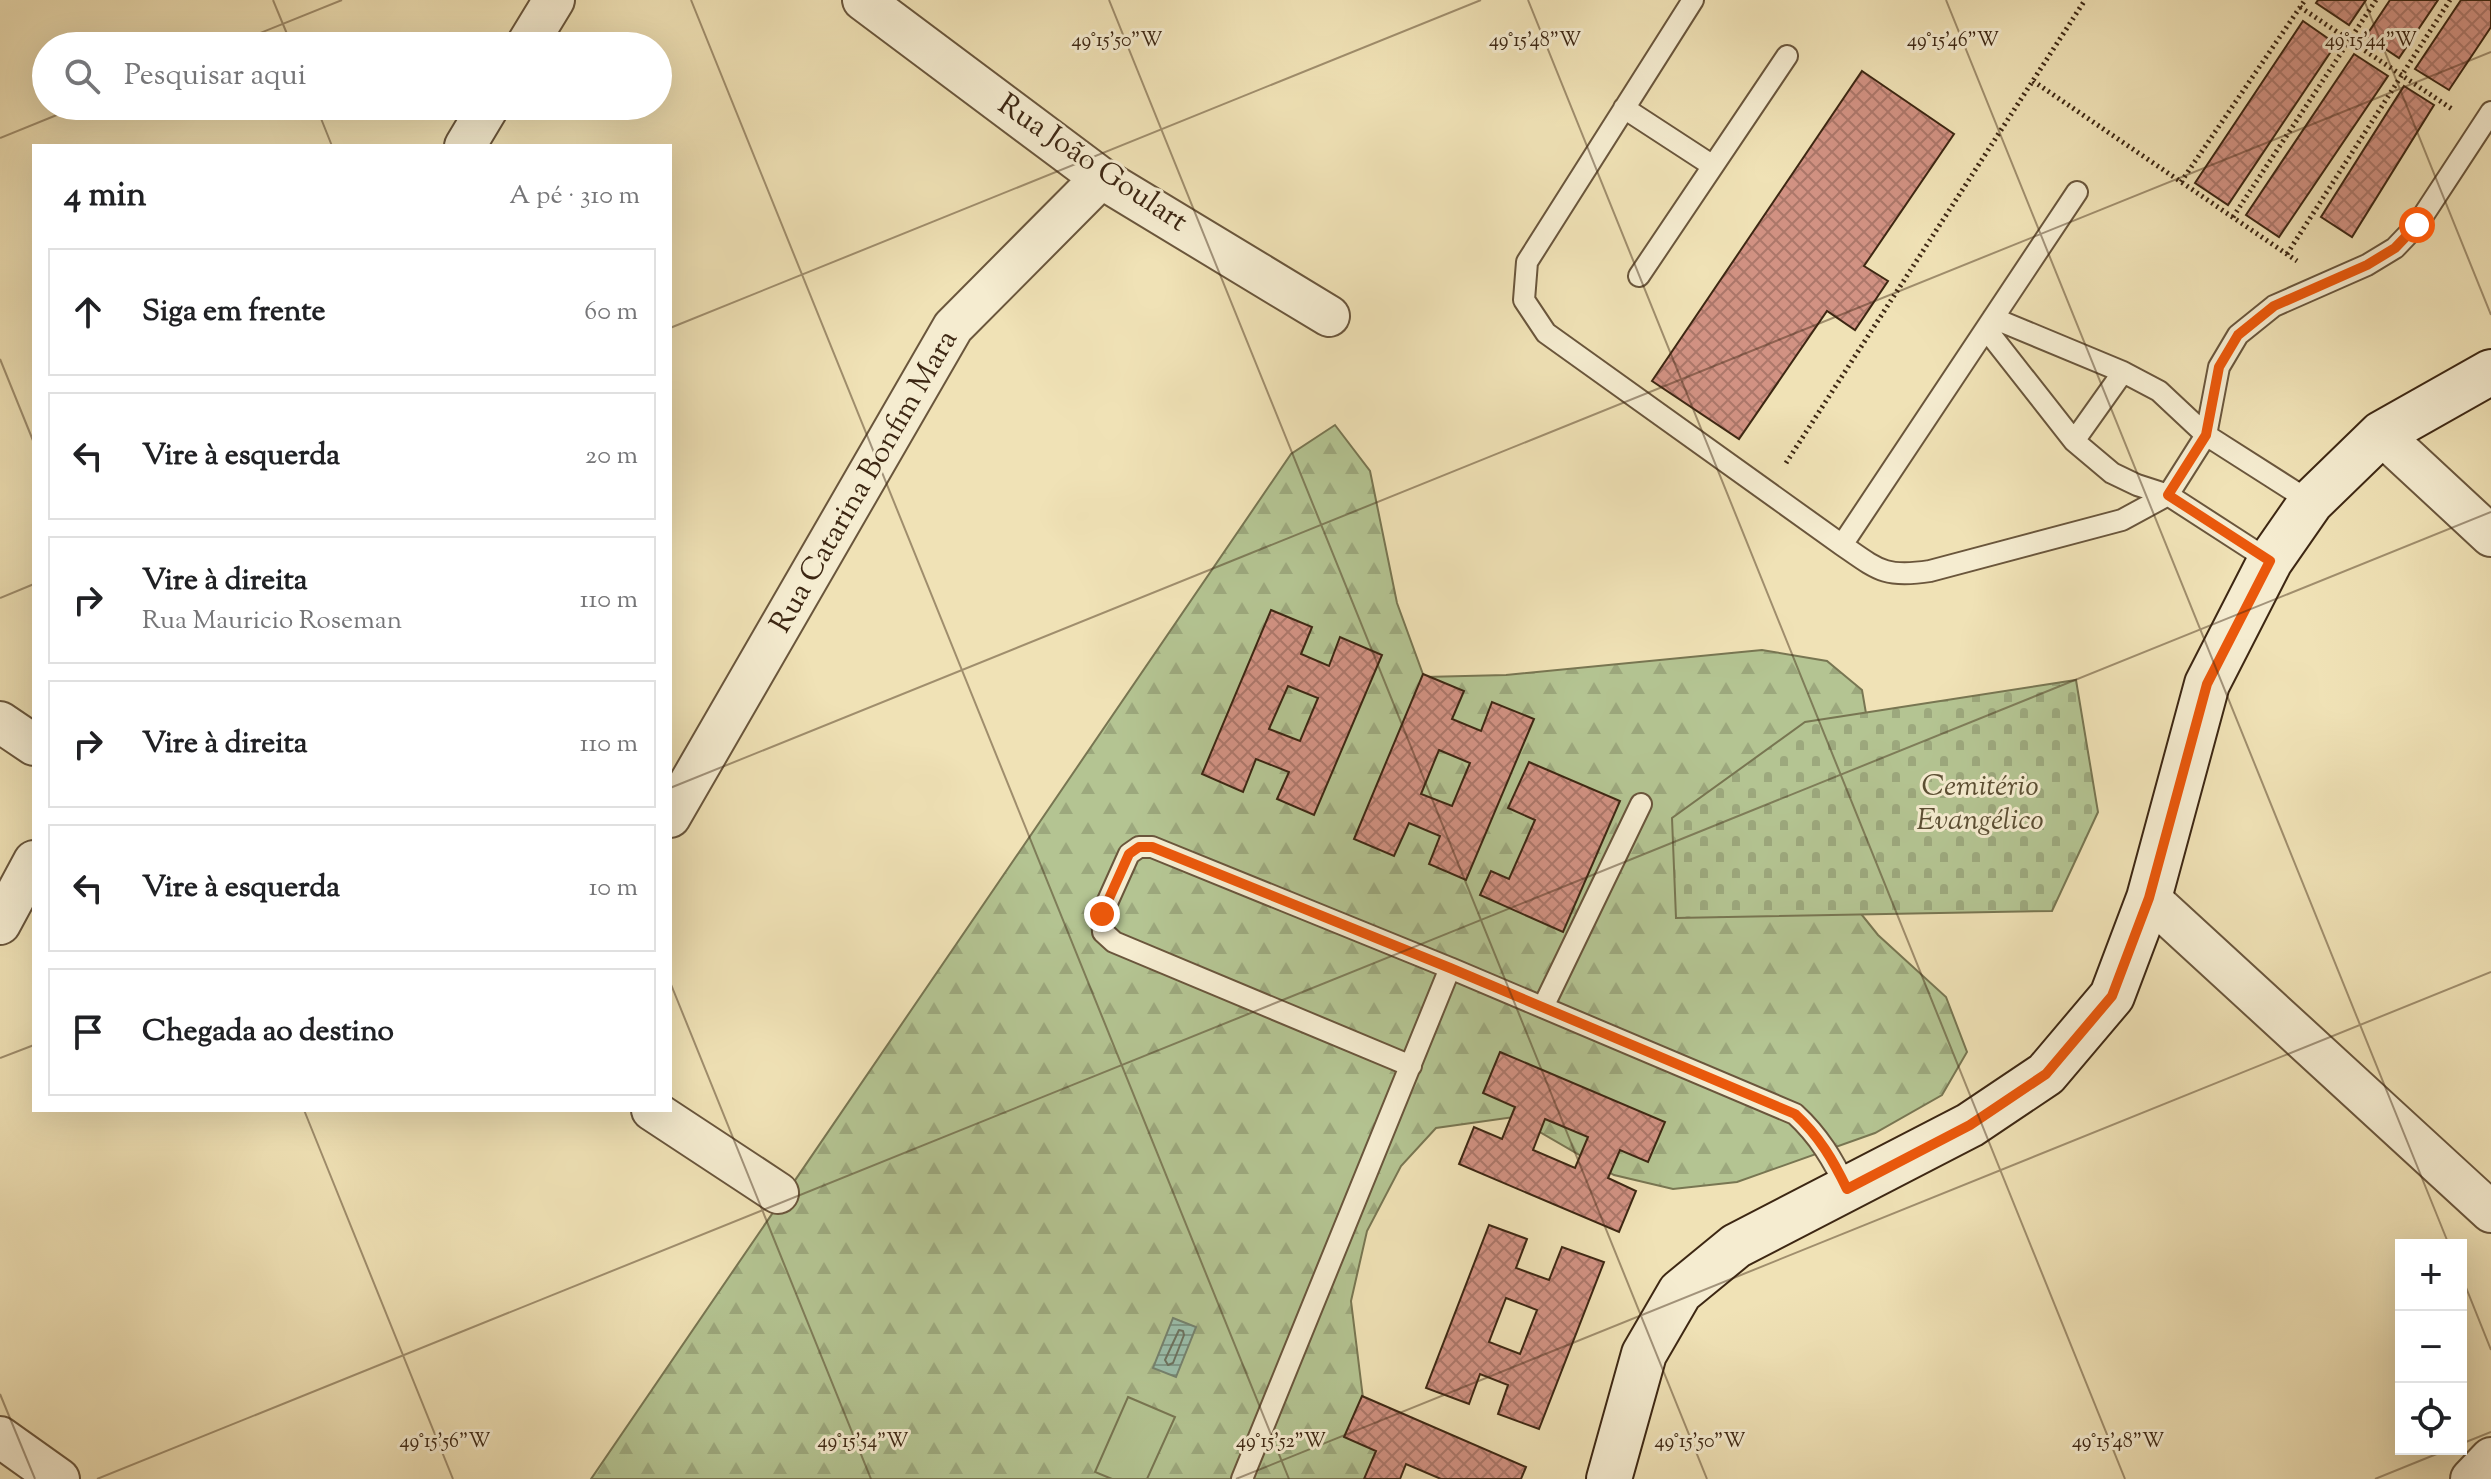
<!DOCTYPE html>
<html lang="pt">
<meta charset="utf-8">
<style>
:root{--surface:#fff;--page:#f2f2f2;--text:#202124;--muted:#757577;--line:#e0e0e0}
body{margin:0;font-family:"Sorts Mill Goudy",serif;background:var(--page);color:var(--text)}
.controls{position:absolute;right:24px;bottom:24px;display:grid;overflow:hidden;border-radius:0px;box-shadow:0 8px 32px #0002}
.controls button{width:72px;height:72px;display:grid;place-items:center;padding:0;border:0;border-bottom:2px solid var(--line);background:var(--surface);color:var(--text);font:40px sans-serif}
.stop{position:absolute;width:24px;height:24px;margin:-18px;border:6px solid #ea580c;border-radius:50%;background:#fff}
.stop.end{background:#ea580c;border-color:#fff;box-shadow:0 2px 8px #0008}
.list{margin:0;padding:0;list-style:none}
h2{display:flex;justify-content:space-between;align-items:center;height:104px;margin:0;padding:0 32px;font-size:34px}
h2 small{font-size:26px;font-weight:400;color:var(--muted)}
.list li{display:grid;grid-template-columns:52px 1fr auto;gap:24px;align-items:center;box-sizing:border-box;height:128px;margin:0 16px 16px;padding:0 16px;border:2px solid var(--line);border-radius:0px}
.list b{display:block;font-size:30px;white-space:nowrap}
.list p{margin:0;font-size:26px;white-space:nowrap;color:var(--muted)}
.list em{font-size:26px;font-style:normal;color:var(--muted)}
.icon{flex:none;width:44px;height:44px;fill:none;stroke:currentColor;stroke-width:2;stroke-linecap:round;stroke-linejoin:round}
.map{position:relative;flex:none;width:2491px;height:1479px;overflow:hidden}
.search{position:absolute;background:var(--surface);box-shadow:0 8px 32px #0002;left:32px;top:32px;width:640px;height:88px;display:flex;align-items:center;gap:20px;box-sizing:border-box;padding:0 28px;border-radius:44px;color:var(--muted);font-size:30px}
.panel{position:absolute;background:var(--surface);box-shadow:0 8px 32px #0002;left:32px;top:144px;width:640px;height:968px;border-radius:0px}
.map>svg:first-child{display:block}
.forest{fill:url(#forest-firs);stroke:#787652;stroke-width:2}
.cemetery{fill:url(#cemetery-stones);stroke:#787652;stroke-width:2}
.pitch{fill:#b4c492;stroke:#787652;stroke-width:2}
.water{fill:url(#water-rules);stroke:#75826e;stroke-width:2}
.lines{fill:none;stroke-linecap:round;stroke-linejoin:round}
.shore{stroke:#6c725f;stroke-width:2}
.building{fill:url(#building-cross-hatch);stroke:#3d2713;stroke-width:2;fill-rule:evenodd}
.service-casing{stroke:#6a563c;stroke-width:24}
.minor-casing{stroke:#6a563c;stroke-width:44}
.secondary-casing{stroke:#3d2713;stroke-width:48}
.path{stroke:#3d2713;stroke-width:5;stroke-dasharray:2 4;stroke-linecap:butt}
.service{stroke:#f5ecd0;stroke-width:20}
.minor{stroke:#f5ecd0;stroke-width:40}
.secondary{stroke:#f5ecd0;stroke-width:44}
.route{stroke:#ea580c;stroke-width:10}
.ticks{fill:none;stroke:#3d2713;stroke-width:2;stroke-opacity:0.45}
.labels{text-anchor:middle;dominant-baseline:central;stroke-width:6;stroke-linejoin:round;paint-order:stroke}
.street-label{font-size:30px;fill:#3d2713;stroke:#f5ecd0}
.park-label{font-size:30px;font-style:italic;fill:#5b4e33;stroke:#f5ecd0}
.ticks-label{font-size:20px;text-anchor:middle;fill:#3d2713;stroke:#f5ecd0;stroke-width:6;stroke-linejoin:round;paint-order:stroke}
</style>
<div class="map">
<svg width="2491" height="1479" viewBox="0 0 2491 1479">
<defs>
<pattern id="forest-firs" width="22" height="20" patternUnits="userSpaceOnUse" patternTransform="scale(2)"><rect width="22" height="20" fill="#b4c492"/><path d="M5 1l3.5 6h-7zM16 11l3.5 6h-7z" fill="#9ca87d"/></pattern>
<pattern id="cemetery-stones" width="16" height="16" patternUnits="userSpaceOnUse" patternTransform="scale(2)"><rect width="16" height="16" fill="#b4c492"/><path d="M2 7V4a2 2 0 0 1 4 0v3zM10 15v-3a2 2 0 0 1 4 0v3z" fill="#9ca87d"/></pattern>
<pattern id="water-rules" width="6" height="5" patternUnits="userSpaceOnUse" patternTransform="scale(2)"><rect width="6" height="5" fill="#9abeab"/><path d="M0 2.5h6" fill="none" stroke="#7f9a8a"/></pattern>
<pattern id="building-cross-hatch" width="8" height="8" patternUnits="userSpaceOnUse" patternTransform="scale(2)"><rect width="8" height="8" fill="#d29283"/><path d="M0 0l8 8M0 8l8-8" fill="none" stroke="#ac776a"/></pattern>
</defs>
<rect width="100%" height="100%" fill="#f0e2b6"/>
<filter id="stains"><feTurbulence type="fractalNoise" baseFrequency=".0025" numOctaves="4"/><feColorMatrix values="0 0 0 0 .2 0 0 0 0 .09 0 0 0 0 .02 0 0 0 .5 -.17"/></filter>
<radialGradient id="worn" r=".72"><stop offset=".6" stop-color="#630" stop-opacity="0"/><stop offset="1" stop-color="#630" stop-opacity=".3"/></radialGradient>
<path class="forest" d="M1335,425L1370,471L1397,603L1424,677L1506,675L1762,650L1827,661L1862,690L1868,725L1837,884L1878,935L1946,997L1967,1052L1942,1095L1875,1133L1737,1182L1673,1189L1614,1175L1514,1117L1436,1128L1401,1166L1367,1231L1351,1301L1363,1398L1391,1479H591L1291,454Z"/>
<path class="cemetery" d="M2076,680L2098,812L2052,911L1676,918L1672,818L1805,722Z"/>
<path class="pitch" d="M1128,1397L1175,1417L1147,1479H1112L1095,1472Z"/>
<path class="water" d="M1173,1318L1196,1327L1176,1377L1153,1368Z"/>
<g class="lines">
<path class="shore" d="M1179,1330L1183,1331L1184,1335L1173,1363L1168,1365L1165,1360Z"/>
</g>
<path class="building" d="M2318,0H2366L2349,25L2316,3Z
M2390,0H2438L2399,58L2366,36Z
M2461,0H2491V27L2449,90L2415,69Z
M2303,21L2336,44L2228,205L2195,183Z
M2354,54L2388,76L2279,237L2246,215Z
M1862,71L1954,134L1864,266L1888,281L1855,330L1827,311L1739,439L1652,381Z
M2404,86L2434,105L2352,237L2321,217Z
M1271,610L1312,627L1301,654L1329,666L1340,637L1382,655L1314,815L1277,799L1289,772L1256,759L1243,792L1202,774ZM1288,686L1318,698L1300,741L1269,729Z
M1423,674L1464,691L1452,719L1481,731L1492,702L1534,719L1466,880L1429,864L1440,836L1409,823L1394,856L1354,839ZM1439,750L1470,763L1452,806L1421,794Z
M1529,762L1620,801L1563,932L1480,895L1491,871L1509,879L1535,820L1508,808Z
M1500,1052L1665,1122L1648,1162L1620,1150L1608,1178L1636,1191L1619,1232L1459,1164L1474,1127L1502,1139L1515,1107L1483,1093ZM1545,1119L1588,1137L1575,1168L1533,1150Z
M1489,1225L1527,1239L1516,1268L1549,1280L1562,1247L1604,1262L1539,1429L1498,1414L1508,1385L1480,1374L1469,1404L1426,1388ZM1506,1298L1537,1310L1520,1354L1489,1342Z
M1362,1396L1526,1467L1521,1479H1441L1406,1464L1400,1479H1364L1376,1451L1344,1437Z"/>
<g class="lines">
<defs>
<path id="service" d="M1693,0L1527,262L1524,300L1546,333L1842,545C1878,570 1885,578 1930,571L2122,520L2168,495L2206,435L2219,367L2238,335L2274,306L2367,265L2395,248L2417,225L2491,112
M1624,108L1713,166
M1639,276L1787,56
M1993,318L2123,372L2159,391L2206,435L2311,502
M1986,329L2074,441L2112,473L2137,485L2168,495L2270,561
M2074,441L2123,372
M1842,545L2077,192
M1543,1007L1641,804
M1411,1066L1114,942L1103,932L1102,914L1129,854L1139,847H1152L1450,968
M1242,1479L1450,968L1795,1114C1819,1136 1833,1160 1847,1189"/>
<path id="minor" d="M863,0L1101,178L1329,316
M526,46L554,0
M465,146L489,106
M2381,434L2491,536
M0,722L34,745
M670,817L953,327L1101,178
M2149,898L2491,1212
M0,924L34,861
M652,1110L778,1193
M0,1437L59,1479
M2471,1479L2491,1458"/>
<path id="secondary" d="M1609,1479L1644,1354L1680,1292L1736,1246L1970,1125L2046,1074L2112,996L2149,898L2207,684L2270,561L2311,502L2381,434L2491,372"/>
</defs>
<use href="#service" class="service-casing"/>
<use href="#minor" class="minor-casing"/>
<use href="#secondary" class="secondary-casing"/>
<path class="path" d="M2300,7L2452,109
M2033,81L2297,261
M2181,182L2305,0
M2233,217L2376,0
M2287,254L2450,0
M1786,463L2085,0"/>
<use href="#service" class="service"/>
<use href="#minor" class="minor"/>
<use href="#secondary" class="secondary"/>
</g>
<g class="lines">
<path class="route" d="M1102,914L1129,854L1139,847H1152L1450,968L1795,1114C1819,1136 1833,1160 1847,1189L1970,1125L2046,1074L2112,996L2149,898L2207,684L2270,561L2168,495L2206,435L2219,367L2238,335L2274,306L2367,265L2395,248L2417,225"/>
</g>
<path class="ticks" d="M273,0L292,46M691,0L1289,1479M1109,0L1707,1479M1528,0L2125,1479M1946,0L2449,1245M2364,0L2491,315M228,46L342,0M316,106L332,146M0,138L79,106M670,328L1481,0M0,359L34,443M0,598L34,584M670,788L2491,52M670,982L871,1479M0,1058L34,1045M304,1110L453,1479M2461,1275L2491,1350M0,1394L35,1479M2461,1444L2491,1432M97,1479L2491,512M1236,1479L2491,972M2375,1479L2449,1449"/>
<g class="labels">
<g class="street-label">
<text transform="translate(1092 164) rotate(34)">Rua João Goulart</text>
<text transform="translate(865 482) rotate(-60)">Rua Catarina Bonfim Mara</text>
</g>
<g class="park-label">
<text x="1980" y="787">Cemitério<tspan x="1980" dy="34">Evangélico</tspan></text>
</g>
</g>
<g class="ticks-label">
<text x="1117" y="46">49°15'50"W</text>
<text x="1535" y="46">49°15'48"W</text>
<text x="1953" y="46">49°15'46"W</text>
<text x="2371" y="46">49°15'44"W</text>
<text x="445" y="1447">49°15'56"W</text>
<text x="863" y="1447">49°15'54"W</text>
<text x="1281" y="1447">49°15'52"W</text>
<text x="1700" y="1447">49°15'50"W</text>
<text x="2118" y="1447">49°15'48"W</text>
</g>
<rect width="100%" height="100%" filter="url(#stains)"/>
<rect width="100%" height="100%" fill="url(#worn)"/>
</svg>
<div class="controls">
<button>+</button>
<button>−</button>
<button><svg class="icon" aria-label="locate" viewBox="0 0 24 24"><circle cx="12" cy="12" r="6"/><path d="M12 2v4M12 18v4M2 12h4M18 12h4"/></svg></button>
</div>
<div class="stop" style="left:2417px;top:225px"></div>
<div class="stop end" style="left:1102px;top:914px"></div>
<div class="search"><svg class="icon" aria-label="search" viewBox="0 0 24 24"><circle cx="10" cy="10" r="6"/><path d="M15 15l6 6"/></svg>Pesquisar aqui</div>
<section class="panel">
<h2>4 min<small>A pé · 310 m</small></h2>
<ul class="list">
<li><svg class="icon" aria-label="ahead" viewBox="0 0 24 24"><path d="M12 20V5M6 11l6-6 6 6"/></svg><div><b>Siga em frente</b></div><em>60 m</em></li>
<li><svg class="icon" aria-label="left" viewBox="0 0 24 24"><path d="M17 20v-9H6M10 6l-5 5 5 5"/></svg><div><b>Vire à esquerda</b></div><em>20 m</em></li>
<li><svg class="icon" aria-label="right" viewBox="0 0 24 24"><path d="M7 20v-9h11M14 6l5 5-5 5"/></svg><div><b>Vire à direita</b><p>Rua Mauricio Roseman</p></div><em>110 m</em></li>
<li><svg class="icon" aria-label="right" viewBox="0 0 24 24"><path d="M7 20v-9h11M14 6l5 5-5 5"/></svg><div><b>Vire à direita</b></div><em>110 m</em></li>
<li><svg class="icon" aria-label="left" viewBox="0 0 24 24"><path d="M17 20v-9H6M10 6l-5 5 5 5"/></svg><div><b>Vire à esquerda</b></div><em>10 m</em></li>
<li><svg class="icon" aria-label="arrive" viewBox="0 0 24 24"><path d="M6 21V4h12l-3 4 3 4H6"/></svg><div><b>Chegada ao destino</b></div></li>
</ul>
</section>
</div>
